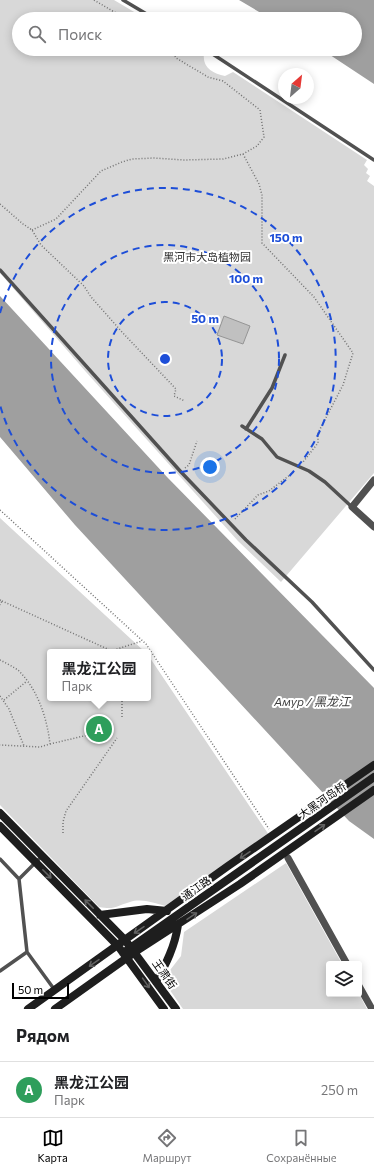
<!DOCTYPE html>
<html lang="ru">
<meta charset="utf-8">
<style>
:root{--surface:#fff;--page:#f2f2f2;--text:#202124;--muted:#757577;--line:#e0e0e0;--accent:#000}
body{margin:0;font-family:Commissioner,"Noto Sans SC",sans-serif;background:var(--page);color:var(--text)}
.controls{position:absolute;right:12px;bottom:12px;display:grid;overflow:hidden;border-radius:4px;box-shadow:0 2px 10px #0003}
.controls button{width:36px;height:36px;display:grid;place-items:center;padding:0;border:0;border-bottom:1px solid var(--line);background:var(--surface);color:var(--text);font:20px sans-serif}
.compass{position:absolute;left:278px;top:68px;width:36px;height:36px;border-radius:50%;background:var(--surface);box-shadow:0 2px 10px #0003;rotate:28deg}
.scale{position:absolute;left:12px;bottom:10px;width:57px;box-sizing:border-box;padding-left:4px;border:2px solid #000;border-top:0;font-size:11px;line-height:14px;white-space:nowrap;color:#000;-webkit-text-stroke:3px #fff;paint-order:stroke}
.you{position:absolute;left:210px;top:467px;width:14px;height:14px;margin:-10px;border:3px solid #fff;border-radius:50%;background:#1a73e8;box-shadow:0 0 0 6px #1a73e833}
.badge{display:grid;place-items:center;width:26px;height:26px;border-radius:50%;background:var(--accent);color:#fff;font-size:13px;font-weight:700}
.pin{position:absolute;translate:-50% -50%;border:2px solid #fff;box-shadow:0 1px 4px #0006}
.popup{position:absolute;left:47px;top:649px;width:104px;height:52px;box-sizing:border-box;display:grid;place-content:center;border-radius:4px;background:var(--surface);filter:drop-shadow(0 1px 3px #0005);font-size:13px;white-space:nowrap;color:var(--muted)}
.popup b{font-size:15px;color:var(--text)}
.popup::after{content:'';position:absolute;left:50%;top:100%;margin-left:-8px;border:8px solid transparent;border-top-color:var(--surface)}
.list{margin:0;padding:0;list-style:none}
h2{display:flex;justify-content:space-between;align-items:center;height:52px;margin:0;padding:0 16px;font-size:17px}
h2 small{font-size:13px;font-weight:400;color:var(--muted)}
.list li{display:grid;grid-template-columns:26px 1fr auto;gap:12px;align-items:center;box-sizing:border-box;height:56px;padding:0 16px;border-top:1px solid var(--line)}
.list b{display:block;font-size:15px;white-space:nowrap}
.list p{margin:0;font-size:13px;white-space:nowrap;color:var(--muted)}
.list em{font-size:13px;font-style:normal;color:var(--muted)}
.icon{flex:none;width:22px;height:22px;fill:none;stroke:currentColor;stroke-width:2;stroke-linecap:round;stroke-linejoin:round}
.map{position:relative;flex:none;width:374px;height:1009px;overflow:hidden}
.search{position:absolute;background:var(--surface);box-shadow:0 2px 10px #0003;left:12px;right:12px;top:12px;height:44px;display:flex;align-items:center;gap:10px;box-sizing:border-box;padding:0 14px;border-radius:22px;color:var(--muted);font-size:15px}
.sheet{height:108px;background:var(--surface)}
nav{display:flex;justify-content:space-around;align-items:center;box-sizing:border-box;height:56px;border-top:1px solid var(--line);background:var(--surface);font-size:11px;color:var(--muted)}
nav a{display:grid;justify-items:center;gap:2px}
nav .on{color:var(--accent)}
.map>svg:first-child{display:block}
.green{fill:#d8d8d8}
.water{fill:#9f9f9f}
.building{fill:#c0c0c0;stroke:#959595}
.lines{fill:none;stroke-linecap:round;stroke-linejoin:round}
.path{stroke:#737373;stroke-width:1.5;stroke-dasharray:1 2;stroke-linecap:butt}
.lane{stroke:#515151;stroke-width:3.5}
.street{stroke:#515151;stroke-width:7}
.secondary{stroke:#1e1e1e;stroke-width:8}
.oneway{stroke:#626262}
.ring{fill:none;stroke:#1d4ed8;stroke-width:2;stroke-dasharray:7 5}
.labels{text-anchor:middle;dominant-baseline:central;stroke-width:4;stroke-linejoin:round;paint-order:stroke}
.park-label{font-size:11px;fill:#2f2f2f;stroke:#fff}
.street-label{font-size:11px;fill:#000;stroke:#fff}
.water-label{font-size:12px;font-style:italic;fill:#404040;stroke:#fff}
.centre{fill:#1d4ed8;stroke:#fff;stroke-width:2}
.ring-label{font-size:12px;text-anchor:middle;font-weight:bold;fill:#1d4ed8;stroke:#fff;stroke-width:4;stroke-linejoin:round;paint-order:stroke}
</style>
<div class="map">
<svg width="374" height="1009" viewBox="0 0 374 1009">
<rect width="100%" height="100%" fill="#fff"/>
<path class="green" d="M0,0H114L146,19H19V49H196L204,54C202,67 213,74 225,76L233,72L367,160L364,165L368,169L366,173L370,176L367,181L374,186V473L281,582L238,541L86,372L0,273Z
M0,518L145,652H50V698H148V655L269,835L165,906C155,903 141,898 130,902C115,906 116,910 99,907L0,805Z
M286,863L342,964H329V994H359L367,1009H183L165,983L167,974L181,956L184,932Z"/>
<path class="water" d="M239,0H374V84L321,49H355V19H271Z
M0,296L167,477L374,688V839L349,821L75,525L0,437Z"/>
<path class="building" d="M224,316L250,326L243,344L217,335Z"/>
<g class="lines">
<path class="path" d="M94,0L126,19
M243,154L259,184L262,195V243L314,297L353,353L343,385L318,433V443L303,462
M0,204L23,224L32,230L41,245L84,286L91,297L121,331L176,389L174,396L185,401
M32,230L56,219L101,171L122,162L132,159L154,158L184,160L223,159L243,154L257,146L264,137L260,110L223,81L208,77L176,58L171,49
M185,468L189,465L197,441
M0,510L146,644L269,829
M235,519L258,495L269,491L295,471
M0,600L2,601L0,605
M2,601L114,652
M108,652L142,641
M0,660C6,663 14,667 19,671C38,690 47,718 50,744L40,747L0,745
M0,696L9,709L24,746
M4,700L27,681
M122,717V698
M50,744L109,730
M63,833V822L66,811L117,738"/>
<path class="lane" d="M123,0L155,19
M205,49L374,160
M0,270L181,472L246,540L312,602L374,670
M242,426L262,439L277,457L309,471L325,482L352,507
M246,429L272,388L285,355
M0,859L19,879L27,952L54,989
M19,879L42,856
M0,971L27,952"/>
<path class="street" d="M374,480L352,507L374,527
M288,858L347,964
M359,986L372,1009"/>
<path class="secondary" d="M0,813L125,940L176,1009
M0,826L118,946L164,1009
M100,915L147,909L167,911
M123,953L374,777
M156,982C166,964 175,946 178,925
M28,1009L228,866L374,765
M55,1009L135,952L240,884L374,790"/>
</g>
<defs><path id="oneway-shaft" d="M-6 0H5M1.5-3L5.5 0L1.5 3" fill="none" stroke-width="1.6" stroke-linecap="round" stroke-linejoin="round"/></defs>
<g class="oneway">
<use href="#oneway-shaft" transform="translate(320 828) rotate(-35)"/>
<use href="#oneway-shaft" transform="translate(245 855) rotate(146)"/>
<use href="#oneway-shaft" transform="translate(47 874) rotate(45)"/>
<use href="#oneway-shaft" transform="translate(89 904) rotate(-135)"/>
<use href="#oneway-shaft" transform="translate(192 916) rotate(-34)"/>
<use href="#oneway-shaft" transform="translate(139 930) rotate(146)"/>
<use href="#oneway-shaft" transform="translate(94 963) rotate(145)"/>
<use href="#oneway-shaft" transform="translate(146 983) rotate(55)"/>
</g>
<g class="ring">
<circle cx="165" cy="359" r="57"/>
<circle cx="165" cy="359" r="114"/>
<path d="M0 313A171 171 0 1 1 0 405"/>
</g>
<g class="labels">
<g class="park-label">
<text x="207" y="256">黑河市大岛植物园</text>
</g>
<g class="street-label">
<text transform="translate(322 800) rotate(-35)">大黑河岛桥</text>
<text transform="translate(196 888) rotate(-35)">通江路</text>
<text transform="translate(165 974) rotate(55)">王肃街</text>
</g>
<g class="water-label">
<text x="312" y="701">Амур / 黑龙江</text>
</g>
</g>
<circle cx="165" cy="359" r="6" class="centre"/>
<g class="ring-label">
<text x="286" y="242">150 m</text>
<text x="246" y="283">100 m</text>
<text x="205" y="323">50 m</text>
</g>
</svg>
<div class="controls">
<button><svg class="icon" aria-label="layers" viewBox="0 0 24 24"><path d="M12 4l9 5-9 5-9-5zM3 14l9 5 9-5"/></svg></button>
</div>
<svg class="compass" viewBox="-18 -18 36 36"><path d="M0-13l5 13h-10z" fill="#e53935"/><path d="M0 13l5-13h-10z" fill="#757577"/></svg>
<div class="scale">50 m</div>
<div class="you"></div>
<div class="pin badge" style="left:99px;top:729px;background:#2e9e5b">A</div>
<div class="popup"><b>黑龙江公园</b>Парк</div>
<div class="search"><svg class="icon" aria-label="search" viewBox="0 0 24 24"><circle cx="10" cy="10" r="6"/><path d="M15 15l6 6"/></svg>Поиск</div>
</div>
<section class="sheet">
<h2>Рядом<small></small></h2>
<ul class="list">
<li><span class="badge" style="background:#2e9e5b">A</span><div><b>黑龙江公园</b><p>Парк</p></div><em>250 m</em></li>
</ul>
</section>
<nav>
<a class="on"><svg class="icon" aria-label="map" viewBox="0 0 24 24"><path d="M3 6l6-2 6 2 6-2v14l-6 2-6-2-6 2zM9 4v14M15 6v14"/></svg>Карта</a>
<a><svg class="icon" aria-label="directions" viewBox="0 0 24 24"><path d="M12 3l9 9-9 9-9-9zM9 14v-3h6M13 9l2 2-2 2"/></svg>Маршрут</a>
<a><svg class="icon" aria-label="saved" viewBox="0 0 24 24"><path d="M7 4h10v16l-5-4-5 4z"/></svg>Сохранённые</a>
</nav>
